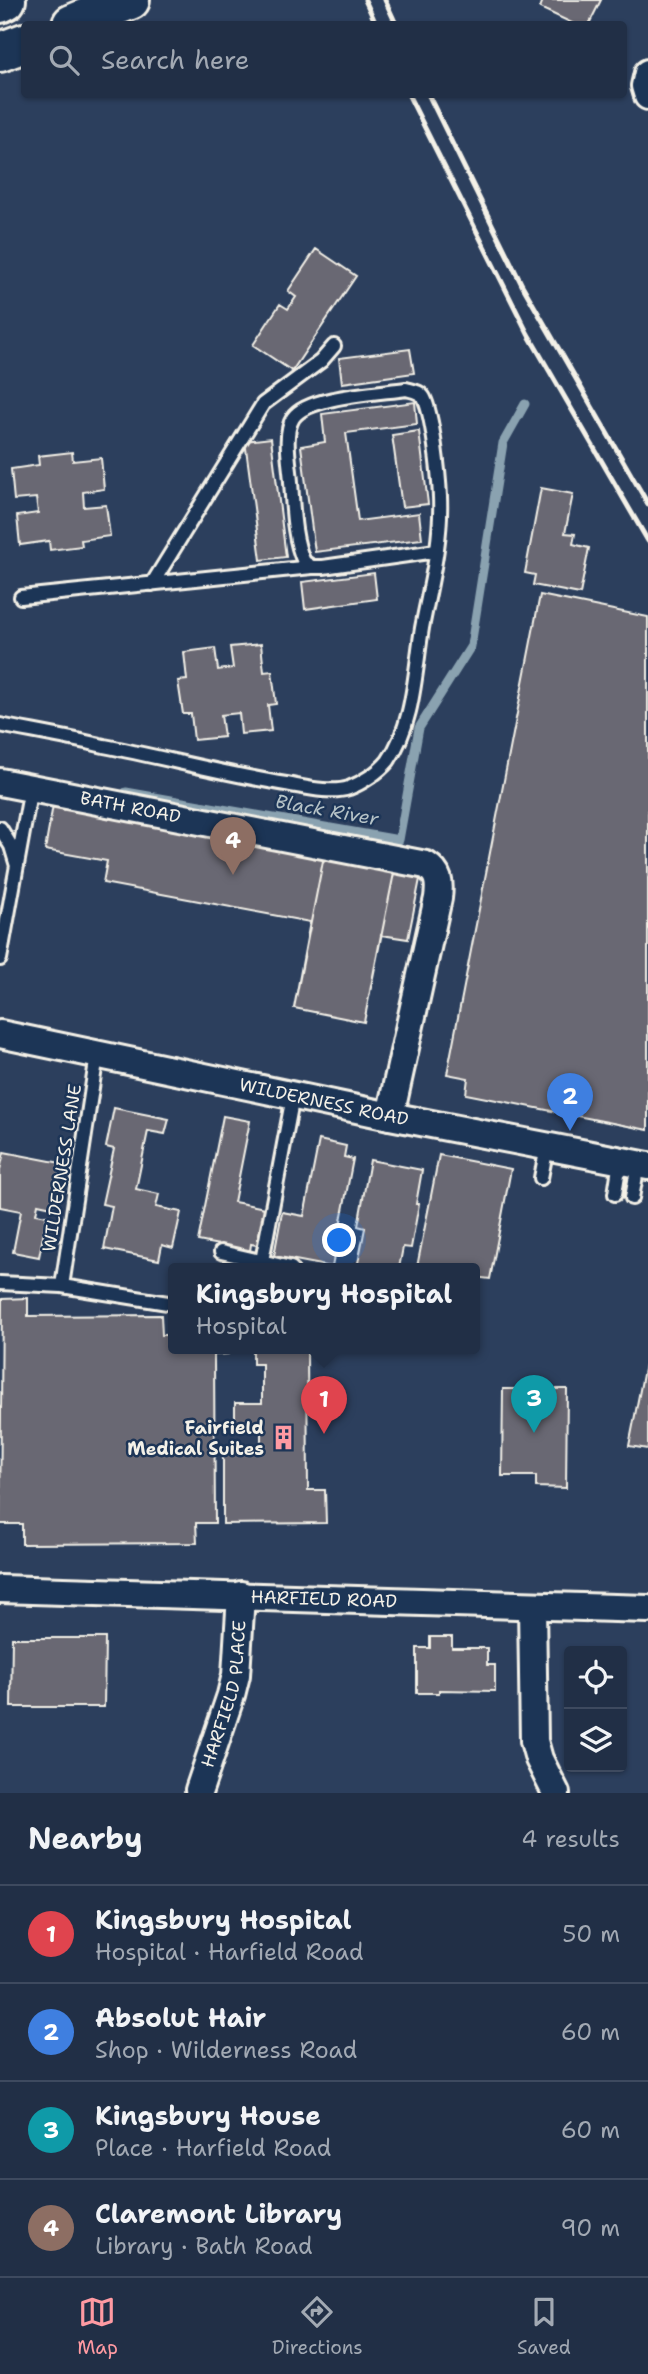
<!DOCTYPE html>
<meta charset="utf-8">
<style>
:root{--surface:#212f46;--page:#29374d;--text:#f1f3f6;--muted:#a2a9b3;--line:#3e4a5f;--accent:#ff9aa2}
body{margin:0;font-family:"Shantell Sans",sans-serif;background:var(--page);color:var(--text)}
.controls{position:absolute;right:21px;bottom:21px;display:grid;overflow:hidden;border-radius:7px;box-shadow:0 2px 5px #0004}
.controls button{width:63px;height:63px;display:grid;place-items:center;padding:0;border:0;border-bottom:2px solid var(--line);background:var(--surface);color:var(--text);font:35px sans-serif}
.you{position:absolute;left:340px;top:1241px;width:24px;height:24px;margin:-18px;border:5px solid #fff;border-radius:50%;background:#1a73e8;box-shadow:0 0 0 10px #1a73e833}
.badge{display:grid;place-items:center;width:46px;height:46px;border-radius:50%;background:var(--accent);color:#fff;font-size:23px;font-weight:700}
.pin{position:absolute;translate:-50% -58px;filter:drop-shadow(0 2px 4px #0008)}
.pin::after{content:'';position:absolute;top:37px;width:24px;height:21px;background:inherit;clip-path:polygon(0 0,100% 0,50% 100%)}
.popup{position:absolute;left:168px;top:1263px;width:312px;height:91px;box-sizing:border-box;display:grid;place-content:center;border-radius:7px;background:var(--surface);filter:drop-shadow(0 2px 5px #0005);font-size:23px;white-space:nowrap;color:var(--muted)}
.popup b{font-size:26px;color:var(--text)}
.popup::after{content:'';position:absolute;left:50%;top:100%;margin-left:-14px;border:14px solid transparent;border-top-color:var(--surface)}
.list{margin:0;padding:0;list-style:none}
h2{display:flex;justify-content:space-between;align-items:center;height:91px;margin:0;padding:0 28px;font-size:30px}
h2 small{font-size:23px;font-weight:400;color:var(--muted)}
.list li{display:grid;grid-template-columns:46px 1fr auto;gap:21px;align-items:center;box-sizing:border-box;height:98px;padding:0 28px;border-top:2px solid var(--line)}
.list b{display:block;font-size:26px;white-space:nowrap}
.list p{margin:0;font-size:23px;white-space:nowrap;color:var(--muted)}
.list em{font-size:23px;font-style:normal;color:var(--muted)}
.icon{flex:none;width:38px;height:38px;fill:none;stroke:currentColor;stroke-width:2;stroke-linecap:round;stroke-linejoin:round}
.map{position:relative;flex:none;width:648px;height:1793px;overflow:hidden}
.search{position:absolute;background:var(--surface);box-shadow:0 2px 5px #0004;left:21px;right:21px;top:21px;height:77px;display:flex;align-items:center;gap:18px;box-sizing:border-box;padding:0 24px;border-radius:7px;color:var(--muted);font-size:26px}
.sheet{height:483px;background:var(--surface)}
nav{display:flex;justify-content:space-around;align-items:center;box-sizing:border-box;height:98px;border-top:2px solid var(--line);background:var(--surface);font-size:19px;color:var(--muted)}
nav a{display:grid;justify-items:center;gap:4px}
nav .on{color:var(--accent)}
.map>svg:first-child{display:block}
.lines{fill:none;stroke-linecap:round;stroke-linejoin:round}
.stream{stroke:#8aa2b0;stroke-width:9}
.building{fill:#696773;stroke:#f4f1e8;stroke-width:2}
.lane-casing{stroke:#f4f1e8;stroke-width:18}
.street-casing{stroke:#f4f1e8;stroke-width:32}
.primary-casing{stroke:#f4f1e8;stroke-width:44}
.lane{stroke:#1d3557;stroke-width:12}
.street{stroke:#1d3557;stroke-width:26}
.primary{stroke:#1d3557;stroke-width:38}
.rail{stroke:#f4f1e8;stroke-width:5}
.labels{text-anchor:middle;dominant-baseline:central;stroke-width:5;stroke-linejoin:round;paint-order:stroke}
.street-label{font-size:18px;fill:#f4f1e8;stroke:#1d3557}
.poi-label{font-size:18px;font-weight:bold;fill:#f4f1e8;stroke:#1d3557;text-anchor:end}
.water-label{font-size:19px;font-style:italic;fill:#b6c3c7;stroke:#1d3557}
</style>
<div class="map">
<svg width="648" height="1793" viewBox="0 0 648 1793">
<rect width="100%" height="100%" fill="#2c3f5d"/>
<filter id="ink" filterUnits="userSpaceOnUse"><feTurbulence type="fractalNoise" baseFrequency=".0143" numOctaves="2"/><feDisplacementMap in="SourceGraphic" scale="14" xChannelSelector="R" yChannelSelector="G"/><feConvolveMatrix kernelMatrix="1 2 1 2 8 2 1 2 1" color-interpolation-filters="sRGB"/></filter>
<g filter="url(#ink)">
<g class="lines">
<path class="stream" d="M126,792L399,840L419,728L471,646L503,443L525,404"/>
</g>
<path class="building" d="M543,0H601L589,24H574L540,8Z
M316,249L356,276L292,371L253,345L280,304L288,309L296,297L288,291Z
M410,349L414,373L342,383L339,358Z
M415,402L417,424L346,433L358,521L419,513L422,539L315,552L301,446L325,442L322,414Z
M419,431L428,504L402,507L392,435Z
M271,438L286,557L261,560L245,441Z
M72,452L73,461L101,458L104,489L83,492L84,507L106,505L110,536L81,540L82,546L50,550L49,541L20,545L17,516L38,513L36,498L14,500L11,469L39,465L38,456Z
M541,488L573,494L565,533L575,534L573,544L589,548L580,594L533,585L535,575L525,573Z
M374,573L377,599L305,609L302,582Z
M540,595L648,617V1130L466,1094L468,1078L447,1074Z
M261,644L264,672L272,671L276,704L268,705L271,731L241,734L239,713L221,715L224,737L194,740L191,714H183L178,681L187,680L184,652L215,648L218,670L233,668L230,647Z
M53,805L421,874L408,939L381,935L364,1022L294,1008L310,922L103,883L107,861L45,850Z
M324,856L395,868L364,1022L294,1008Z
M114,1108L169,1119L165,1134L148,1131L136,1189L159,1194L156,1207L181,1212L173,1248L162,1245L159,1260L104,1249L112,1206L102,1204L114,1149L106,1147Z
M223,1116L250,1121L234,1202L270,1209L262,1246L251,1244L250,1251L198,1241Z
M319,1140L346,1146L344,1157L353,1159L332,1267L274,1256L282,1212L304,1216Z
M4,1152L61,1163L52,1207L38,1204L36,1214L47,1216L39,1257L13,1252L21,1211L0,1207V1170Z
M439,1155L511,1169L490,1279L474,1277V1268L417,1267Z
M370,1160L422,1170L416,1204H419L411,1248L403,1247L399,1268H357L365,1228L358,1226Z
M28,1298V1316L161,1315L162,1335H174V1348H228V1354L214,1355L215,1523H196L197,1543L22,1544V1524H0L2,1299Z
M253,1348H307L308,1490H325L326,1523L223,1524V1449L261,1448V1427L235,1428V1403H262V1364H253Z
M648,1349V1449L629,1446Z
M503,1389H567L566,1488L536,1487V1476H502Z
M430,1637H452V1648H487V1665H495V1691L439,1690V1693H417V1648H430Z
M12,1638H105L104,1707H11Z"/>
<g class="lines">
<defs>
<path id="lane" d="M152,584L263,404L321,361L334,346
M21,597L312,567
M0,725C35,732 70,738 104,746C165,758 225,774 286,784C304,787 331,794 349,788C362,783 379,772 388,761C414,724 415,671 422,628C430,586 442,541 440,497C439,475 433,416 424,398C420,391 413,391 406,389C380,393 307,396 293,418C283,434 290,464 291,482C293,507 293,538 304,562L312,567H323L436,551
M0,828L11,846L17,866
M0,959L31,788
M541,1178L547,1146
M615,1194L620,1161
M632,1198L638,1164
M221,1252L291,1268
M262,1261L293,1096
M0,1283L62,1286L174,1304
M62,1286L97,1055"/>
<g id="street">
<path d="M648,73L645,86L648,96"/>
<path id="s1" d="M0,782L426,865C439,873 440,883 438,898L390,1116"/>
<path id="s2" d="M0,1034L390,1116L648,1166"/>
<path id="s3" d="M0,1589L648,1609"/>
<path d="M532,1606L534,1741L539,1759L556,1793"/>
<path id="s4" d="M199,1790L231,1695L236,1675L241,1595"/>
</g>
<path id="primary" d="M0,3L6,0
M72,24L130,0
M0,52L24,43"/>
</defs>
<use href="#lane" class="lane-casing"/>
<use href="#street" class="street-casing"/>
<use href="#primary" class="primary-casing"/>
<use href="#lane" class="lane"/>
<use href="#street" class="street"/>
<use href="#primary" class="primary"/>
<path class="rail" d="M365,0L376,24
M385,0L396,24
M408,94L528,334L648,541
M428,94L522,285L648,504"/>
</g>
</g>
<defs>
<symbol id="building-bare" viewBox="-9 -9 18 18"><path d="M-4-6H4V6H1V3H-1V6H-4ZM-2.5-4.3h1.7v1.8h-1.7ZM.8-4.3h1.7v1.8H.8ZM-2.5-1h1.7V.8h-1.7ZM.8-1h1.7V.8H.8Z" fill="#ff9aa2" stroke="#1d3557" stroke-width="2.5" paint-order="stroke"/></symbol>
</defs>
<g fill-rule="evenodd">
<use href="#building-bare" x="266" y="1420" width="35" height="35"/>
</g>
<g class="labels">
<g class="street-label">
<text stroke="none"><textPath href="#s1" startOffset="133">BATH ROAD</textPath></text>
<text stroke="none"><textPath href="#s2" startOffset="331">WILDERNESS ROAD</textPath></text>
<text transform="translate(62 1168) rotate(-81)">WILDERNESS LANE</text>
<text stroke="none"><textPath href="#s3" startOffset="324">HARFIELD ROAD</textPath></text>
<text stroke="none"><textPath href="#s4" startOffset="100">HARFIELD PLACE</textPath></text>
</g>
<g class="poi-label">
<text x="264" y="1428">Fairfield<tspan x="264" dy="21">Medical Suites</tspan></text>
</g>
<g class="water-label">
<text transform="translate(327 810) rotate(10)">Black River</text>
</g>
</g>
</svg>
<div class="controls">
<button><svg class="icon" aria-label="locate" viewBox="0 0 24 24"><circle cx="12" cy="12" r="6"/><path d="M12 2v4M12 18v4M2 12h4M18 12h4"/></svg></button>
<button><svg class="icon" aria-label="layers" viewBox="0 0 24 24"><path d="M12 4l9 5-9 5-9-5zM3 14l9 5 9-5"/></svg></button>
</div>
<div class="you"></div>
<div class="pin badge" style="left:324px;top:1434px;background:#e0444e">1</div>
<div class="popup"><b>Kingsbury Hospital</b>Hospital</div>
<div class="pin badge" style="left:570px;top:1131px;background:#3f7fe0">2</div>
<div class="pin badge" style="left:534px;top:1433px;background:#0f9aa8">3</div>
<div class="pin badge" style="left:233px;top:875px;background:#8d6e63">4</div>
<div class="search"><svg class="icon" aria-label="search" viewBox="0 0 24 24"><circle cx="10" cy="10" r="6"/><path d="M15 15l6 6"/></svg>Search here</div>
</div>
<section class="sheet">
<h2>Nearby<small>4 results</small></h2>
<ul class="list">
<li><span class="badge" style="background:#e0444e">1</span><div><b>Kingsbury Hospital</b><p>Hospital · Harfield Road</p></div><em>50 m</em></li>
<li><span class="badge" style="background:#3f7fe0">2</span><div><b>Absolut Hair</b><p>Shop · Wilderness Road</p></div><em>60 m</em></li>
<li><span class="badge" style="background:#0f9aa8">3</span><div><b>Kingsbury House</b><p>Place · Harfield Road</p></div><em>60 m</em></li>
<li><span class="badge" style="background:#8d6e63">4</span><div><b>Claremont Library</b><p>Library · Bath Road</p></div><em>90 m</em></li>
</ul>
</section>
<nav>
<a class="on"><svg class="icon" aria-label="map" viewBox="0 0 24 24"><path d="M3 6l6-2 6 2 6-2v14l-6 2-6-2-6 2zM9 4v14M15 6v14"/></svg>Map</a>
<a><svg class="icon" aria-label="directions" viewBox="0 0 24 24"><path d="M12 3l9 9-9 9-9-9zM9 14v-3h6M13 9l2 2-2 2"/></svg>Directions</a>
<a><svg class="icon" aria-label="saved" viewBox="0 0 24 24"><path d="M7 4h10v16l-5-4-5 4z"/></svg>Saved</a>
</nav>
